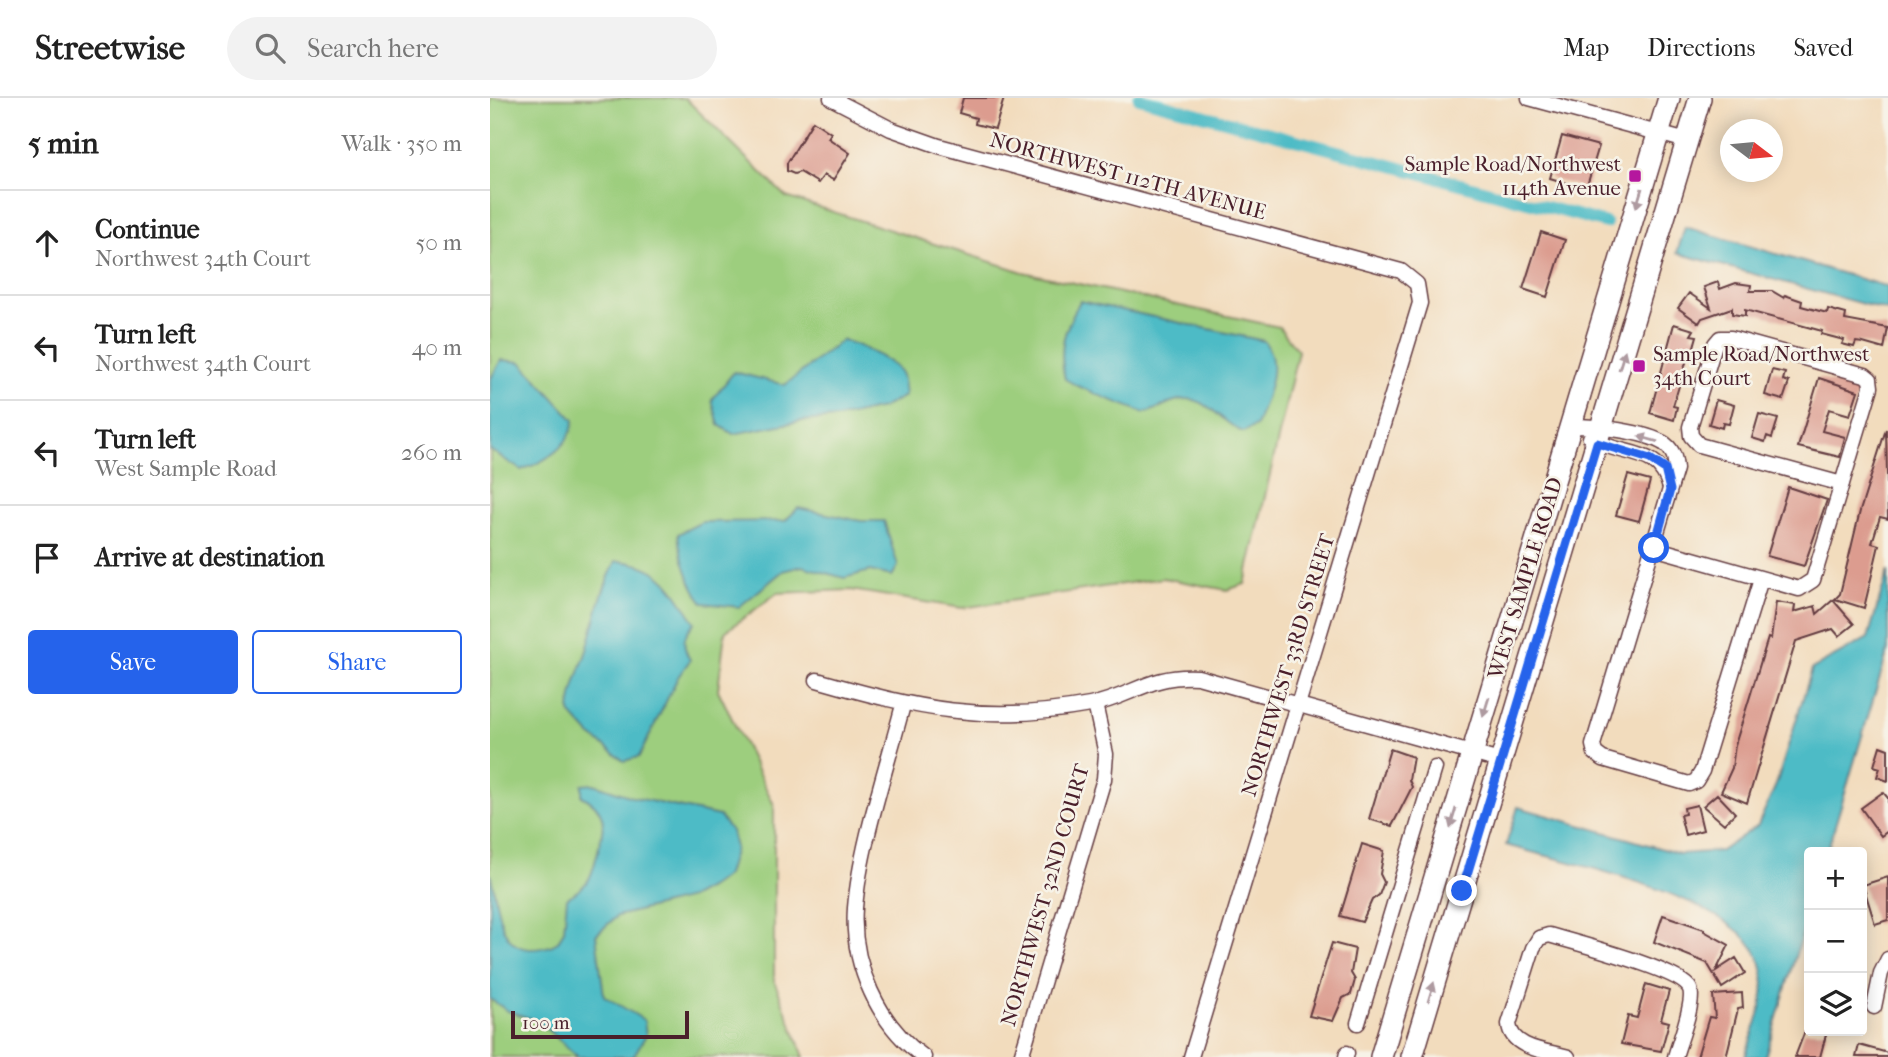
<!DOCTYPE html>
<meta charset="utf-8">
<style>
:root{--surface:#fff;--page:#f2f2f2;--text:#222;--muted:#767676;--line:#e0e0e0;--accent:#2563eb}
body{margin:0;font-family:"IM FELL French Canon",serif;background:var(--page);color:var(--text)}
.controls{position:absolute;right:21px;bottom:21px;display:grid;overflow:hidden;border-radius:7px;box-shadow:0 4px 18px #0003}
.controls button{width:63px;height:63px;display:grid;place-items:center;padding:0;border:0;border-bottom:2px solid var(--line);background:var(--surface);color:var(--text);font:35px sans-serif}
.compass{position:absolute;left:1230px;top:21px;width:63px;height:63px;border-radius:50%;background:var(--surface);box-shadow:0 4px 18px #0003;rotate:106deg}
.scale{position:absolute;left:21px;bottom:18px;width:178px;box-sizing:border-box;padding-left:7px;border:4px solid #4a1f2b;border-top:0;font-size:19px;line-height:24px;white-space:nowrap;color:#4a1f2b;-webkit-text-stroke:5px #f7f3e8;paint-order:stroke}
.stop{position:absolute;width:21px;height:21px;margin:-16px;border:5px solid #2563eb;border-radius:50%;background:#fff}
.stop.end{background:#2563eb;border-color:#fff;box-shadow:0 2px 7px #0008}
.list{margin:0;padding:0;list-style:none}
h2{display:flex;justify-content:space-between;align-items:center;height:91px;margin:0;padding:0 28px;font-size:30px}
h2 small{font-size:23px;font-weight:400;color:var(--muted)}
.list li{display:grid;grid-template-columns:46px 1fr auto;gap:21px;align-items:center;box-sizing:border-box;height:105px;padding:0 28px;border-top:2px solid var(--line)}
.list b{display:block;font-size:26px;white-space:nowrap}
.list p{margin:0;font-size:23px;white-space:nowrap;color:var(--muted)}
.list em{font-size:23px;font-style:normal;color:var(--muted)}
.actions{display:flex;gap:14px;padding:21px 28px}
.actions a{flex:1;padding:16px 0;border:2px solid var(--accent);border-radius:7px;text-align:center;font-size:24px;color:var(--accent)}
.actions .main{background:var(--accent);color:#fff}
.icon{flex:none;width:38px;height:38px;fill:none;stroke:currentColor;stroke-width:2;stroke-linecap:round;stroke-linejoin:round}
.map{position:relative;flex:none;width:1398px;height:959px;overflow:hidden}
header{display:flex;align-items:center;gap:42px;box-sizing:border-box;height:98px;padding:0 35px;background:var(--surface);border-bottom:2px solid var(--line)}
header strong{font-size:33px}
nav{display:flex;gap:38px;margin-inline-start:auto;font-size:24px}
.search{width:490px;height:63px;background:var(--page);display:flex;align-items:center;gap:18px;box-sizing:border-box;padding:0 24px;border-radius:38px;color:var(--muted);font-size:26px}
main{display:flex}
aside{flex:1;background:var(--surface)}
.map>svg:first-child{display:block}
.green{fill:#9dce7e;stroke:#747654;stroke-width:2}
.water{fill:#4dbbc6;stroke:#4c6d78;stroke-width:2}
.lines{fill:none;stroke-linecap:round;stroke-linejoin:round}
.canal{stroke:#4dbbc6;stroke-width:12}
.building{fill:#dc9c8f}
.street-casing{stroke:#633b41;stroke-width:17}
.primary-casing{stroke:#633b41;stroke-width:24}
.street{stroke:#fff;stroke-width:14}
.primary{stroke:#fff;stroke-width:21}
.oneway{fill:#ae9aa0}
.route{stroke:#2563eb;stroke-width:9}
.poi-dot{fill:#b5179e;stroke:#f7f3e8;stroke-width:2.5}
.labels{text-anchor:middle;dominant-baseline:central;stroke-width:5;stroke-linejoin:round;paint-order:stroke}
.poi-label{font-size:21px;fill:#4a1f2b;stroke:#f7f3e8;text-anchor:end}
.street-label{font-size:21px;fill:#4a1f2b;stroke:#f7f3e8}
</style>
<header>
<strong>Streetwise</strong>
<div class="search"><svg class="icon" aria-label="search" viewBox="0 0 24 24"><circle cx="10" cy="10" r="6"/><path d="M15 15l6 6"/></svg>Search here</div>
<nav><a>Map</a><a>Directions</a><a>Saved</a></nav>
</header>
<main>
<aside>
<h2>5 min<small>Walk · 350 m</small></h2>
<ul class="list">
<li><svg class="icon" aria-label="ahead" viewBox="0 0 24 24"><path d="M12 20V5M6 11l6-6 6 6"/></svg><div><b>Continue</b><p>Northwest 34th Court</p></div><em>50 m</em></li>
<li><svg class="icon" aria-label="left" viewBox="0 0 24 24"><path d="M17 20v-9H6M10 6l-5 5 5 5"/></svg><div><b>Turn left</b><p>Northwest 34th Court</p></div><em>40 m</em></li>
<li><svg class="icon" aria-label="left" viewBox="0 0 24 24"><path d="M17 20v-9H6M10 6l-5 5 5 5"/></svg><div><b>Turn left</b><p>West Sample Road</p></div><em>260 m</em></li>
<li><svg class="icon" aria-label="arrive" viewBox="0 0 24 24"><path d="M6 21V4h12l-3 4 3 4H6"/></svg><div><b>Arrive at destination</b></div></li>
</ul>
<div class="actions"><a class="main">Save</a><a>Share</a></div>
</aside>
<div class="map">
<svg width="1398" height="959" viewBox="0 0 1398 959">
<rect width="100%" height="100%" fill="#f7f3e8"/>
<filter id="ink" filterUnits="userSpaceOnUse"><feTurbulence type="fractalNoise" baseFrequency=".0143" numOctaves="2"/><feDisplacementMap in="SourceGraphic" scale="14" xChannelSelector="R" yChannelSelector="G"/><feConvolveMatrix kernelMatrix="1 2 1 2 8 2 1 2 1" color-interpolation-filters="sRGB"/></filter>
<filter id="wash" filterUnits="userSpaceOnUse"><feTurbulence type="fractalNoise" baseFrequency=".00686" numOctaves="4" result="noise"/><feDisplacementMap in="SourceGraphic" scale="28" xChannelSelector="R" yChannelSelector="G"/><feGaussianBlur stdDeviation="1.57" result="paint"/><feColorMatrix in="noise" values="0 0 0 0 0 0 0 0 0 0 0 0 0 0 0 0 0 1.4 0 .05"/><feComposite in="paint" operator="in"/></filter>
<g filter="url(#wash)">
<rect width="100%" height="100%" fill="#f2dcbd"/>
<path class="green" d="M0,0H195L296,99L533,174L789,229L808,253L755,486L737,492L673,480L472,510L361,492L287,495L235,534L228,592L284,707V882L314,959H0Z"/>
<path class="water" d="M1195,129L1398,189V213L1187,155Z
M590,203L774,243C793,267 775,302 766,328L753,334C729,324 715,293 685,303C674,306 666,313 654,315C628,304 600,296 575,281C568,248 574,232 590,203Z
M352,242C367,246 404,263 411,275C414,282 414,291 415,298L392,310L348,320L311,323L243,336L229,327L222,302L244,274L295,287Z
M11,262L31,264L84,322C81,348 55,364 31,372L0,352V282Z
M308,410L371,423H394L408,468L402,478L380,473L354,480L312,468L293,473L249,509L213,505C198,484 191,462 188,436L212,424L295,423Z
M126,463C173,466 181,489 205,524C193,537 191,546 200,562L188,579L149,659L134,663L100,637L80,615C81,592 90,573 97,552C107,517 109,497 126,463Z
M1398,473V552L1337,754H1319V813L1275,959H1255C1265,928 1282,893 1269,860C1244,798 1078,765 1016,747L1028,709L1190,756L1231,753L1268,727L1286,687L1322,571L1378,540Z
M104,686L142,699L229,718L241,733L245,750L237,777L224,787L200,800L127,818L106,837L114,898L154,922L156,937L143,959H88L48,923L18,913L0,901V775C8,800 6,851 41,851C51,851 59,850 68,844L74,832L77,800C102,785 101,779 108,753C115,727 118,712 92,698V687Z"/>
<g class="lines">
<path class="canal" d="M649,0L1116,125"/>
</g>
<g id="blocks">
<path class="building" d="M473,0H514L505,31L485,26L486,20L469,15Z
M323,23L341,35L338,40L360,55L343,82L334,77L328,85L310,74L304,76L297,73V65Z
M1072,38L1109,48L1096,91L1060,80Z
M1051,134L1075,142L1057,199L1033,191Z
M1228,184L1230,191L1246,185L1261,187L1260,193H1282L1294,200L1295,197L1312,203L1311,208L1337,215L1338,211L1356,216L1355,222L1398,230L1394,251L1373,245L1366,244L1364,249L1352,246L1354,242L1331,236L1332,233L1255,212V218L1242,216V210L1212,220L1209,225L1188,210L1199,195L1221,210L1214,189Z
M1184,226L1204,232L1201,237L1207,238L1203,252L1200,251L1183,308L1187,309L1184,322L1160,315Z
M1282,272L1295,275L1293,282L1299,284L1293,302L1275,297Z
M1329,280L1368,293L1360,317L1339,311L1332,333L1355,339L1350,359L1308,349Z
M1226,302L1244,307L1239,326L1233,325L1232,330L1219,326Z
M1269,316L1288,321L1282,340L1277,338L1275,344L1262,340Z
M1396,331L1398,421L1390,419L1382,445L1389,447L1374,510L1345,501L1350,496L1370,413Z
M1138,377L1160,383L1149,423L1126,417Z
M1298,389L1337,402L1314,468L1277,458Z
M1343,502L1364,526L1349,538L1343,531L1306,543L1257,705L1231,694L1242,670L1245,647L1278,540L1281,541L1286,504L1305,507L1304,514L1325,508L1327,516Z
M1390,648L1398,651V683L1387,679L1390,670L1384,668Z
M900,651L923,659L919,682L922,689L902,728L879,721Z
M1393,694L1398,700V733L1391,738L1371,710Z
M1227,696L1245,715L1234,726L1213,708Z
M1207,707L1213,732L1195,737L1190,717L1195,716L1194,710Z
M872,746L894,753L890,776L894,784L889,797L882,802L872,824L850,818Z
M1398,779V822L1385,826L1373,787Z
M1173,817L1214,831V833L1239,847L1226,873L1246,860L1255,875L1232,890L1217,865L1164,844Z
M842,845L865,851L861,875L865,882L861,896L853,900L843,923L819,918Z
M1156,886L1179,893L1171,922L1179,924L1171,953L1131,946L1138,918L1147,920Z
M1252,895L1253,910L1248,911L1236,959H1207L1219,919L1225,920L1223,897Z
M1315,933H1337L1330,959H1305Z
M1369,947L1398,955V959H1366Z"/>
</g>
</g>
<g filter="url(#ink)">
<use href="#blocks" fill-opacity="0" stroke="#633b41" stroke-width="2"/>
<g class="lines">
<defs>
<path id="street" d="M341,0L401,31L449,48L911,173L927,186L930,205L701,959
M1039,0L1197,43
M1081,328C1105,328 1155,333 1175,346C1184,353 1185,361 1186,371L1103,647L1105,655L1113,661L1199,686L1206,683L1212,673L1271,481
M1100,340C1131,360 1169,347 1180,390
M1164,450L1309,491L1323,482L1381,289L1380,281L1375,277L1241,240H1230L1225,246L1200,329L1201,338L1209,347L1352,386
M327,582C428,611 495,626 600,607C642,599 660,576 708,579L1010,663
M413,607C397,669 370,748 365,810C361,865 388,927 434,959
M1384,909L1391,875L1398,861
M868,925L945,670
M531,959L614,681L616,656L605,606
M856,959L857,955
M1078,959C1058,953 1021,951 1019,926L1043,850L1049,840L1059,837C1083,844 1192,872 1200,891C1205,905 1189,944 1185,959"/>
<path id="primary" d="M891,959L1179,0
M922,959L1210,0"/>
</defs>
<use href="#street" class="street-casing"/>
<use href="#primary" class="primary-casing"/>
<use href="#street" class="street"/>
<use href="#primary" class="primary"/>
</g>
<defs><path id="oneway-solid" d="M-6-.8H1V-3.2L6.5 0L1 3.2V.8H-6Z" transform="scale(1.75)"/></defs>
<g class="oneway">
<use href="#oneway-solid" transform="translate(1149 100) rotate(107)"/>
<use href="#oneway-solid" transform="translate(1132 262) rotate(-73)"/>
<use href="#oneway-solid" transform="translate(1158 341) rotate(-164)"/>
<use href="#oneway-solid" transform="translate(996 609) rotate(107)"/>
<use href="#oneway-solid" transform="translate(963 720) rotate(107)"/>
<use href="#oneway-solid" transform="translate(941 894) rotate(-73)"/>
</g>
</g>
<g class="lines" filter="url(#ink)">
<path class="route" d="M972,793L1107,345L1160,361L1175,371L1180,392L1164,450"/>
</g>
<g class="poi-dot">
<rect x="1138" y="71" width="14" height="14" rx="3.5"/>
<rect x="1142" y="261" width="14" height="14" rx="3.5"/>
</g>
<g class="labels">
<g class="poi-label">
<text x="1131" y="66">Sample Road/Northwest<tspan x="1131" dy="24">114th Avenue</tspan></text>
<text x="1163" y="256" text-anchor="start">Sample Road/Northwest<tspan x="1163" dy="24">34th Court</tspan></text>
</g>
<g class="street-label">
<text transform="translate(638 78) rotate(15)">NORTHWEST 112TH AVENUE</text>
<text transform="translate(1035 480) rotate(-73)">WEST SAMPLE ROAD</text>
<text transform="translate(798 567) rotate(-73)">NORTHWEST 33RD STREET</text>
<text transform="translate(555 797) rotate(-74)">NORTHWEST 32ND COURT</text>
</g>
</g>
</svg>
<div class="controls">
<button>+</button>
<button>−</button>
<button><svg class="icon" aria-label="layers" viewBox="0 0 24 24"><path d="M12 4l9 5-9 5-9-5zM3 14l9 5 9-5"/></svg></button>
</div>
<svg class="compass" viewBox="-18 -18 36 36"><path d="M0-13l5 13h-10z" fill="#e53935"/><path d="M0 13l5-13h-10z" fill="#767676"/></svg>
<div class="scale">100 m</div>
<div class="stop" style="left:1164px;top:450px"></div>
<div class="stop end" style="left:972px;top:793px"></div>
</div>
</main>
